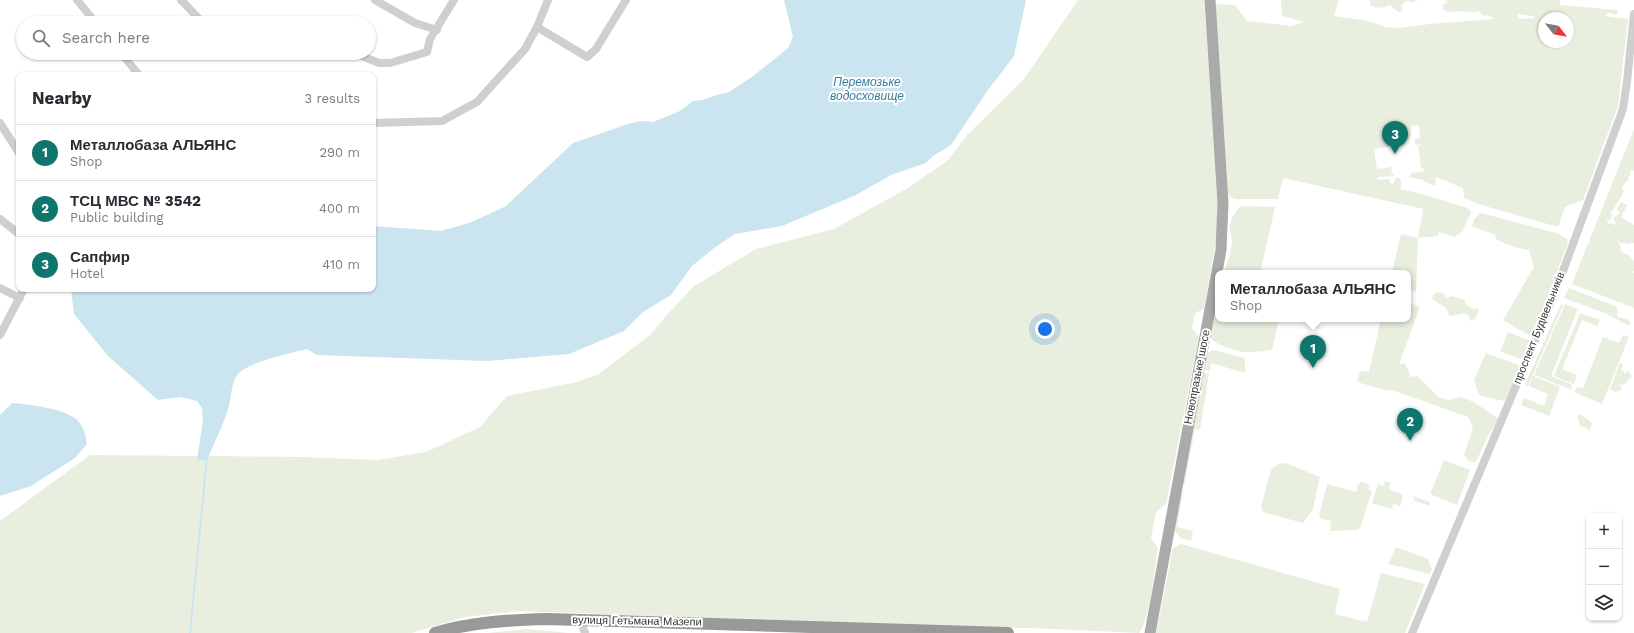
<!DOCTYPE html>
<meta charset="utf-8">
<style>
:root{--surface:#fff;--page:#f2f2f3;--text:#2b2b33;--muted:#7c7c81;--line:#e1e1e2;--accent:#0f766e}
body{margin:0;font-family:"Work Sans",sans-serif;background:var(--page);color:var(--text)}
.controls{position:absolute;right:12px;bottom:12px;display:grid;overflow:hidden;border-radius:8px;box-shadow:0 1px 3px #0004}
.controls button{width:36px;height:36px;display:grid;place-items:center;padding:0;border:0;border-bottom:1px solid var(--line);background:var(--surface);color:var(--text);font:20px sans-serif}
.compass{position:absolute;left:1538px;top:12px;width:36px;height:36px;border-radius:50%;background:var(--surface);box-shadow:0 1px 3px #0004;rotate:121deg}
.you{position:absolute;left:1045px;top:329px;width:14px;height:14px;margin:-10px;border:3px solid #fff;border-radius:50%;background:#1a73e8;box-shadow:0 0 0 6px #1a73e833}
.badge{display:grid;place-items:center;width:26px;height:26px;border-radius:50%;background:var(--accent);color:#fff;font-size:13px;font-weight:700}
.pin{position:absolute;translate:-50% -33px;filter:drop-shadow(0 1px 2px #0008)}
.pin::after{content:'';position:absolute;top:21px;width:14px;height:12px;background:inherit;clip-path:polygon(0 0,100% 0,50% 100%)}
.popup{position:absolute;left:1215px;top:270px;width:196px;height:52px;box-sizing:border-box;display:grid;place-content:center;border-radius:8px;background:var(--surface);filter:drop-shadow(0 1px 3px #0005);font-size:13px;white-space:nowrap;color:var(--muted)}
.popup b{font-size:15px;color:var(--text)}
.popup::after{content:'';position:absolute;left:50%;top:100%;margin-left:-8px;border:8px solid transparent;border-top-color:var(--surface)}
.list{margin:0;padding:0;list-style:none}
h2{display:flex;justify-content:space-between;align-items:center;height:52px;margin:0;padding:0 16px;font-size:17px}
h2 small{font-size:13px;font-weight:400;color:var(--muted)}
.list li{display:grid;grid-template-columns:26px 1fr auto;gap:12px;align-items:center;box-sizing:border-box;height:56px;padding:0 16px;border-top:1px solid var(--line)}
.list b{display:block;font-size:15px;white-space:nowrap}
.list p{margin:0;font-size:13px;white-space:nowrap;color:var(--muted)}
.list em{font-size:13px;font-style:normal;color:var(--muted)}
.icon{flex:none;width:22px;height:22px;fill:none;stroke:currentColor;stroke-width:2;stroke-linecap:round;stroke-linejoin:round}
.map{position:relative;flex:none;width:1634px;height:633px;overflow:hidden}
.search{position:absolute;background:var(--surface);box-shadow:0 1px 3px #0004;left:16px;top:16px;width:360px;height:44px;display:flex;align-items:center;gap:10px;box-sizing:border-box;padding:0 14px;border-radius:22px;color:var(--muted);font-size:15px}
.panel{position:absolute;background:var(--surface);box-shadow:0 1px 3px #0004;left:16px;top:72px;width:360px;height:220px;border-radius:8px}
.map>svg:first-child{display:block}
.green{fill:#e9efdf;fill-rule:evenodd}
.water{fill:#cae4f0}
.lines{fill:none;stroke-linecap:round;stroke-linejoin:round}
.stream{stroke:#cae4f0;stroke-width:2}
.minor{stroke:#cfcfcf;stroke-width:8}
.major{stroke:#aaa;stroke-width:11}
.highway{stroke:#999;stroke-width:12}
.labels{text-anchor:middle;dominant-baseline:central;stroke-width:4;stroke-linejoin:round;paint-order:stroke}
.street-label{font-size:11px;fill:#323232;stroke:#fff}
.water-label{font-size:12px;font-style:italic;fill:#377d9c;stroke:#fff}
</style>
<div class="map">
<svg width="1634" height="633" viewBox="0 0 1634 633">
<rect width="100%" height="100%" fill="#fff"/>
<path class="green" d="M1078,0H1204L1218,199V230L1204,309L1195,313L1192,328L1199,337L1166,504L1156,512L1151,538L1158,548C1155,565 1149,624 1139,633L1030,628H994L520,611L465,617L412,633H0V521L90,455L301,457L378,460L426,452L480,427L507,396L577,382L599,374L651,334L665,317L694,286L756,249L834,229L906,189L947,161L968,134L1024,79Z
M1281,0H1339L1334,16L1369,21L1385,27L1399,28L1430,24L1494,19L1488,15L1483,16L1479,11C1473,13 1469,12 1463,11C1455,11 1450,14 1442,9L1443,5L1446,2L1449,3V2L1444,0H1560V5L1617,10L1618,12L1616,15L1609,13L1604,16L1628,19L1618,106L1583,200L1565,207L1558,227L1478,204L1464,198L1463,188L1436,177L1435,186L1425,182L1424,180L1409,177L1412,173L1424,171L1423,168H1421L1418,146L1421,144L1416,145L1414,139L1420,138L1419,125L1411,126V135L1408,140L1398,142L1396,136L1398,135L1397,130L1388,132L1389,137L1395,136L1397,142L1394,146L1374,149L1377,169L1392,167L1391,172L1394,176L1378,177V180L1389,179L1392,185L1396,178H1399L1401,179V189C1424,194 1447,201 1469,209L1471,213L1462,232L1454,237L1439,232L1438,236L1418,238L1416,292L1410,289L1408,298V273H1392L1401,234L1418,238L1423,209L1283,178L1278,199H1235L1229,196L1227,191L1215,4L1235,5L1247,21L1291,26L1304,22L1282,16ZM1517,14L1533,16L1535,18L1519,19ZM1544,18H1568V42H1544Z
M1370,0H1418L1411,3L1409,1H1406L1402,5V11L1398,12L1390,5C1382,8 1377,9 1370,5Z
M1634,129V171L1632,170L1629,173L1631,174L1628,177L1629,179L1621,188L1624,191C1621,199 1616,203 1613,211L1610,212L1612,216L1610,220H1606L1609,224L1612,223L1617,226L1613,218L1620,213L1617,209L1621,202L1627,205L1621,217L1634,225V243L1627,244L1625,242L1623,244L1616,240L1620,244L1621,252L1629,255L1634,261V271L1632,272L1634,273V308L1572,284L1588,243L1591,245L1589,241Z
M1240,206L1275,207L1260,273H1224L1230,254L1232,241L1229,226L1232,218Z
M1481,213L1556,233L1566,238L1568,242L1534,335L1530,336L1503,320L1534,267L1529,250L1514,247L1497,240L1495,235L1472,226L1474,219Z
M1218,287V319H1279L1272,350C1264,351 1255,352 1247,352C1238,352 1212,344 1210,336Z
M1569,288L1615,306L1618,310L1617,317L1629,320L1631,323L1629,326L1607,314L1564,298Z
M1437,292L1444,293L1446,298L1451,296L1465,300L1466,305L1474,309L1477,308L1479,310L1476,318L1471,321L1469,316L1465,313L1450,316L1446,308L1432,299L1433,295Z
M1408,302L1420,307L1399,364L1405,363L1411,377L1417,376L1439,397L1448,400L1460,397L1474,402L1499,419L1488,436L1476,462C1470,463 1467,460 1464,454L1473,429L1468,417L1389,389L1388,391L1357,382L1360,371L1369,372L1381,319H1408Z
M1561,304L1563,305L1528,386L1525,384Z
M1565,304L1578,309L1551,376L1571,384L1572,390L1534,375Z
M1580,313L1600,320L1597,326L1582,320L1562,369L1577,375L1574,384L1554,376Z
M1508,332L1531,341L1523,360L1500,351Z
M1623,335L1629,337L1602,404L1574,392L1576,389L1579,387L1583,388L1603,337L1619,343Z
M1213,350L1245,358V373L1211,363L1210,372L1204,369L1207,353Z
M1486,353L1518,365L1520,368L1505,401L1484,397L1479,395L1474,380Z
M1620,363L1623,364L1621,371H1624V374L1628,371L1632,376L1625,384L1620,385L1622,390L1615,392L1610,389Z
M1203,373L1209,374L1200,430L1195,429L1184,486L1182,481Z
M1533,376L1560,387L1549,416L1521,405L1524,398L1544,406L1548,394L1529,386Z
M1579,414L1589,420L1592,424L1590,430L1580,425L1577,417Z
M1444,460L1470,470L1457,505L1430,494Z
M1286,463L1320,477L1313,509L1303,523L1263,512L1261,507L1271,469L1278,464Z
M1385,481L1391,483L1389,489L1401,494L1403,497L1400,506L1393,504L1392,509L1372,503L1378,484L1384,486Z
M1361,482L1366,483L1370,486L1369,490L1372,491L1360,528L1357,530L1330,531L1331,521L1321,519L1319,515L1327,484L1356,492L1358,485Z
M1183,492L1177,527L1193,531L1191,541L1180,538L1174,530L1179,497Z
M1413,496L1430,502L1429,506L1415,501Z
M1181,544L1340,589L1335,614L1367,622L1381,573L1425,584L1405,633H1156L1173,548Z
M1396,547L1428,559L1432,569L1430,574L1388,564Z
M526,629L569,633H488Z"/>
<path class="water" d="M784,0H1026L1014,56L988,90L951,145L933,156L926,163L891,175L856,195L782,226L735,234L714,248L692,266L671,295L643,312L624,331L569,354L487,361L317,355L307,349C291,353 248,362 238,374C230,385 232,397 228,409C223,426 214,443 207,460H197L203,420L202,408L197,401L180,397L158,400L108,356L74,314L71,289H373V226L441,231L469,223L487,215L506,206L573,143L628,124L641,121L653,122L680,111L693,101L703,100L717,95L729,92L752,77L788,48L793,37Z
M12,403C28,404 68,409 78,421C84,427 86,436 87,444L75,458L31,486L0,496V415Z"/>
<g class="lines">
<path class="stream" d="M190,633L207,457"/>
<path class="minor" d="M77,0L96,23
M181,0L203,23
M375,0L415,23L437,30
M537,27L587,57L596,49L626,0
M121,53L139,75
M354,53L379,63H390L427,52L430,39L454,0
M0,123L19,153
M373,123L442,121L477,102L525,49L537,27L548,0
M0,219L19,234
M0,288L20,298
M0,335L24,289
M580,620L585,633
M1412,633L1553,298L1623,109L1627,82L1634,14"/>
<path class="major" d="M1150,633L1221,250L1223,203L1210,0"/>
<path class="highway" d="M435,633C471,622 510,620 547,619L1008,633"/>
</g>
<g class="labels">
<g class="street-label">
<text transform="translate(1539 328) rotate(-68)">проспект Будівельників</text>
<text transform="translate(1197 377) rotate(-79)">Новопразьке шосе</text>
<text transform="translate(637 621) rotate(1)">вулиця Гетьмана Мазепи</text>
</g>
<g class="water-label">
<text x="867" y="82">Перемозьке<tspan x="867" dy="14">водосховище</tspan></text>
</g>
</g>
</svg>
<div class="controls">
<button>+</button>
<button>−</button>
<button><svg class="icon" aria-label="layers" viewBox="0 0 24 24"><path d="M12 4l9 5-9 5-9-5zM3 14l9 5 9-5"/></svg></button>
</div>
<svg class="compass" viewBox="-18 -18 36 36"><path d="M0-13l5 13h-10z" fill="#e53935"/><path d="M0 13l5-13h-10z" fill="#7c7c81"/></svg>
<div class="you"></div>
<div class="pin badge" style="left:1313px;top:368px">1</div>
<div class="popup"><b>Металлобаза АЛЬЯНС</b>Shop</div>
<div class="pin badge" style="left:1410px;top:441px">2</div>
<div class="pin badge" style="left:1395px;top:154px">3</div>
<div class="search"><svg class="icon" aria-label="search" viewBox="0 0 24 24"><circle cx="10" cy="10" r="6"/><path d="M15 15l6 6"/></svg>Search here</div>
<section class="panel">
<h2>Nearby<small>3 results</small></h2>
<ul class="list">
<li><span class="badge">1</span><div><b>Металлобаза АЛЬЯНС</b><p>Shop</p></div><em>290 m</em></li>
<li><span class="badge">2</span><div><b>ТСЦ МВС № 3542</b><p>Public building</p></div><em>400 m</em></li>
<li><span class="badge">3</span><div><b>Сапфир</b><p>Hotel</p></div><em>410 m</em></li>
</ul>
</section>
</div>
